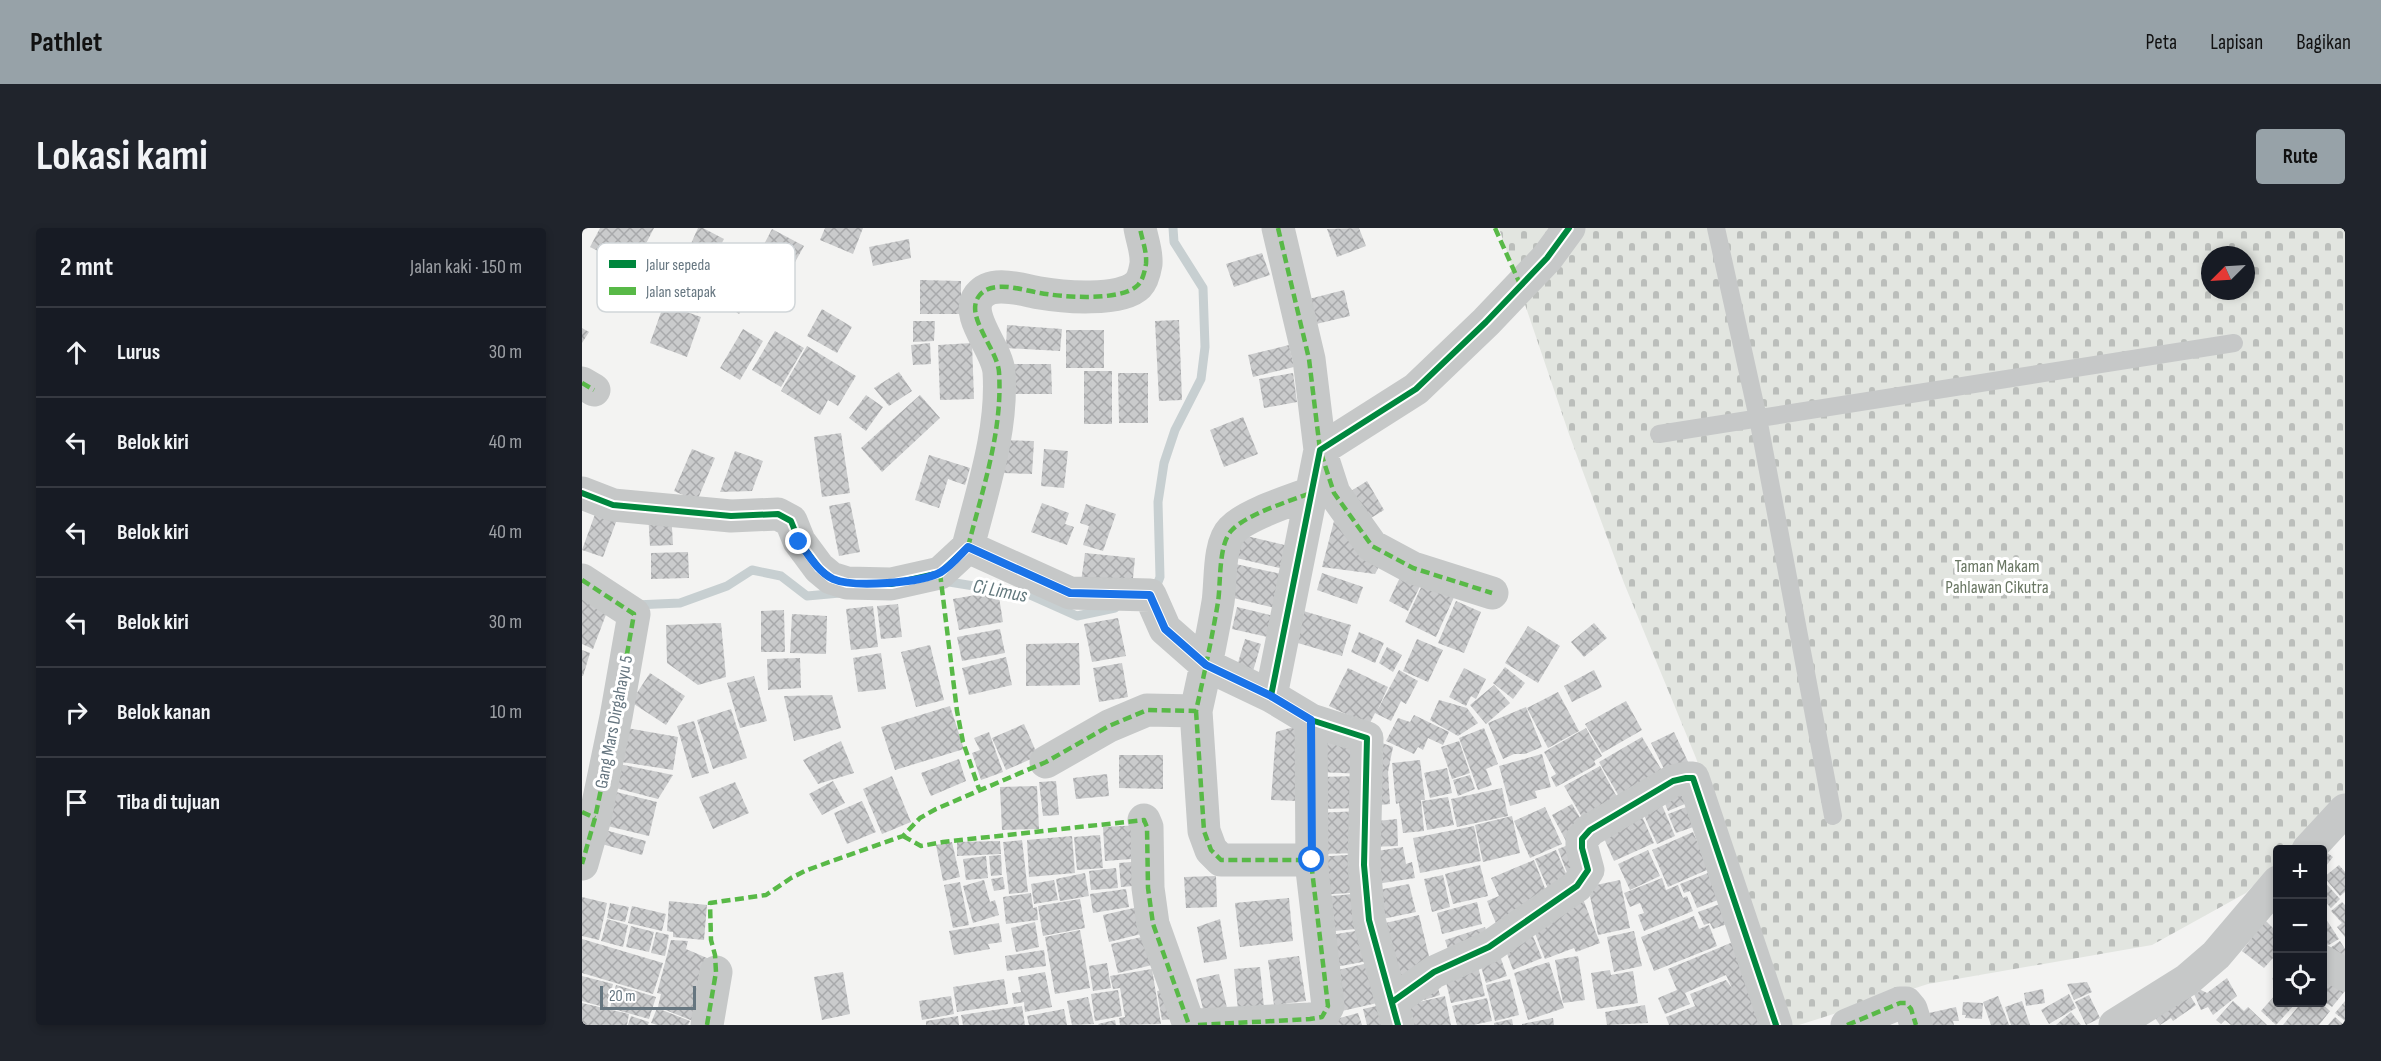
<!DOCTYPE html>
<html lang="id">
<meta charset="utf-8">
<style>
:root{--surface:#171b24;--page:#20242c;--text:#f1f3f6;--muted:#9ea1a6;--line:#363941;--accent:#97a2a8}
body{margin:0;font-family:"Sofia Sans Condensed",sans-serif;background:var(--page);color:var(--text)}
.controls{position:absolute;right:18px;bottom:18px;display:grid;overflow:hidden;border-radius:6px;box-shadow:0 3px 9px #0003}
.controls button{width:54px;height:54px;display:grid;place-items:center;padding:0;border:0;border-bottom:2px solid var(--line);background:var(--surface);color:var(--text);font:30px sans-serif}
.compass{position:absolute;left:1619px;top:18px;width:54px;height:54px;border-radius:50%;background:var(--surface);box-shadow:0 3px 9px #0003;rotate:246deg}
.scale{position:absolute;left:18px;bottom:15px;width:96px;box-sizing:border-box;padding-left:6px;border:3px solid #667680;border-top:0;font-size:16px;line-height:21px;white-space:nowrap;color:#667680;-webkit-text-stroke:4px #fff;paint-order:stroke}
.stop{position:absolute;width:18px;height:18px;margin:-14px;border:4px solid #1a73e8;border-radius:50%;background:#fff}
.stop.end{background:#1a73e8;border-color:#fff;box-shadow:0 2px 6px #0008}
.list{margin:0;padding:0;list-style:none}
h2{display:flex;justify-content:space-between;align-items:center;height:78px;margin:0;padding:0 24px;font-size:26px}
h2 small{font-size:20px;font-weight:400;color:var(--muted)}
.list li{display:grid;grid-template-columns:39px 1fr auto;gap:18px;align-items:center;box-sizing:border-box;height:90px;padding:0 24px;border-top:2px solid var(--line)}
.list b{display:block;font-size:22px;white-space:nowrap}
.list em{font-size:20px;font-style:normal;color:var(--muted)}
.icon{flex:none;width:33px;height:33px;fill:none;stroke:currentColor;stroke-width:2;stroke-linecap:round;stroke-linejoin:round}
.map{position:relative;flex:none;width:1763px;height:797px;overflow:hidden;border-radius:6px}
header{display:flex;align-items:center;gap:36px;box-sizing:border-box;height:84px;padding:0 30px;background:var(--accent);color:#111}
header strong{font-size:28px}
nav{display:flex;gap:33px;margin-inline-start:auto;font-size:21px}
.intro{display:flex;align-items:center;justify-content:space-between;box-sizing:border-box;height:144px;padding:0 36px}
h1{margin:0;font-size:42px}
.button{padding:15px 27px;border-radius:6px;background:var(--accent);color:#111;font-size:21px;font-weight:700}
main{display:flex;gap:36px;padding:0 36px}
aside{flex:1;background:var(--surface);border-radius:6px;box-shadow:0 3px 9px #0003}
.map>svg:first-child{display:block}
.cemetery{fill:url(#cemetery-stones);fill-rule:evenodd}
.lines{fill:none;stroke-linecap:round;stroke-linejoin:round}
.stream{stroke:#c7cfd1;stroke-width:9}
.building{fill:url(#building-cross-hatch)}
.service{stroke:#c6c8c8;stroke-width:18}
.minor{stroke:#c6c8c8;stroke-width:33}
.quiet{stroke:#58b947;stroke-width:4.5;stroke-dasharray:9 4.5;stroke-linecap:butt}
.cycleway-casing{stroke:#fff;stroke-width:10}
.cycleway{stroke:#00873e;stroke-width:6}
.route{stroke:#1a73e8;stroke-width:8}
.labels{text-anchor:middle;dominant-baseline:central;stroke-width:6;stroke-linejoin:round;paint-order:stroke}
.park-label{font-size:18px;fill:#6a7764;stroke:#fff}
.street-label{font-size:18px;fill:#667680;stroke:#fff}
.water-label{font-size:20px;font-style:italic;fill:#62787d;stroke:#fff}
.key{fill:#fff;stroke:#d1d6d9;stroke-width:1.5}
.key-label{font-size:16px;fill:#667680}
</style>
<header>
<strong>Pathlet</strong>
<nav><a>Peta</a><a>Lapisan</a><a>Bagikan</a></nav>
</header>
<div class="intro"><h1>Lokasi kami</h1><a class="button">Rute</a></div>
<main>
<aside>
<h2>2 mnt<small>Jalan kaki · 150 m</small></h2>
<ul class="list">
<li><svg class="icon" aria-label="ahead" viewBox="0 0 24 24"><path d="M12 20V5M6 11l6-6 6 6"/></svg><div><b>Lurus</b></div><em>30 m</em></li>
<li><svg class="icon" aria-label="left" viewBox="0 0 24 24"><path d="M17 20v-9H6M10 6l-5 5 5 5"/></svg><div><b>Belok kiri</b></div><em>40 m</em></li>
<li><svg class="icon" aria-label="left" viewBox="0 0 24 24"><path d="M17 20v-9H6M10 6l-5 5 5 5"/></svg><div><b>Belok kiri</b></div><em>40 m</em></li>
<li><svg class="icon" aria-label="left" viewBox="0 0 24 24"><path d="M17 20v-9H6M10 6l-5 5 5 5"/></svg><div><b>Belok kiri</b></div><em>30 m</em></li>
<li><svg class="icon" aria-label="right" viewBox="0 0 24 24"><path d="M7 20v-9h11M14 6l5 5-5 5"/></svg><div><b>Belok kanan</b></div><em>10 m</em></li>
<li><svg class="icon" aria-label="arrive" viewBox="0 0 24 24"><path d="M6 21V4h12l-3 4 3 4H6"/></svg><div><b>Tiba di tujuan</b></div></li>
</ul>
</aside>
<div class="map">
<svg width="1763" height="797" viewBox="0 0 1763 797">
<defs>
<pattern id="cemetery-stones" width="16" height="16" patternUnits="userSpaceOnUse" patternTransform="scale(1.5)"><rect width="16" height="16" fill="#e2e5e0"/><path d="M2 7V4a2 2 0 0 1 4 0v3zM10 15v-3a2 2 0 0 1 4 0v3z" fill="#bbbebb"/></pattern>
<pattern id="building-cross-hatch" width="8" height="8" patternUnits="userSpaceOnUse" patternTransform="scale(1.5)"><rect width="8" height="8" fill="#cacbcc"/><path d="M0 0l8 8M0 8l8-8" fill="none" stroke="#a8a9ab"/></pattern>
</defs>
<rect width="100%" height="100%" fill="#f3f3f2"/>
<path class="cemetery" d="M917,0H1763V566L1708,621L1696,622L1695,634L1664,665L1570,717L1346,756L1217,797H1208L1114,530L1042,355L987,206ZM1628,27H1664V63H1628Z"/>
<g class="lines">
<path class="stream" d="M361,353L448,367L495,388L533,380
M573,362L578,349L576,274L582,235L593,202L619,151L623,119L621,60L592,14L591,0
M53,377L98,375L145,358L170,342L199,348L225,368L258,365"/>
</g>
<path class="building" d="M18,0H72L51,41L8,19Z
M116,0H121L142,11L131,32L107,20Z
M243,0H281L271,26L238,12Z
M777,0L784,18L755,29L745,1Z
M190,1L222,18L207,45L176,28Z
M327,11L329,30L291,38L287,19Z
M680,25L688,47L652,59L644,36Z
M164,27L185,40L157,86L140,75L162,41L157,38Z
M92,52L125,66L116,85L83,72Z
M338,52L379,53V86H338Z
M762,62L768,88L730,97L723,72Z
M82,76L119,89L105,129L68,115Z
M240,81L270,99L255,125L225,108Z
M597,92L600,172L577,173L573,93Z
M331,93H353L352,113L331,114Z
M425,97L480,101L478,123L424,120Z
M0,100L7,104L0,115Z
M161,101L181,113L158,152L138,140Z
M484,102H522V140H484Z
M193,103L222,120L199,159L170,142Z
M348,115L349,136L331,137L329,117Z
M390,115L392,171L358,172L356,117Z
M707,117L712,139L671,149L666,127Z
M225,118L274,148L256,178L246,172L238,187L199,163Z
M431,136H469L470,166H432Z
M502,143H530V196H502Z
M317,144L330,163L307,178L292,160Z
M536,145H566V195H537Z
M711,145L715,174L682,180L677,151Z
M284,167L301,179L284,203L267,190Z
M338,167L358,190L300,244L279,220Z
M661,189L676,226L642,239L628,202Z
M259,205L268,265L240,269L232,209Z
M422,212L452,213L450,246L421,245Z
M110,221L133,230L115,273L92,263Z
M462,221L486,223L482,260L459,258Z
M153,223L181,233L170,263L138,264Z
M347,227L388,240L383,257L366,251L357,280L333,272Z
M785,253L802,282L784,293L761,268Z
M268,274L278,324L257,328L247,278Z
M460,275L487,285L483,296L492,299L485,317L449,304Z
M504,276L534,286L521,323L501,317L507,298L498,295Z
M16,278L37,286L21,329L0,322Z
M89,283L91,317L68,318L66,284Z
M752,293L798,337L793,346L740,339Z
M656,306L715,320L710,343L650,329Z
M106,324L107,350L69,351V325Z
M503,325L553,330L550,360L499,354Z
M649,335L709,348L701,382L643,368Z
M740,345L781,359L775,376L735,362Z
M820,345L840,354L826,383L807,373Z
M842,353L873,367L854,409L823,394Z
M416,363L421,394L377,402L371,371Z
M0,365L28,376L11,421L0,416Z
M874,373L899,384L882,425L856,415Z
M316,376L320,409L299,411L295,378Z
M291,378L296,419L269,422L264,381Z
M655,379L700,390L695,411L650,401Z
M202,382L203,424H179V383Z
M718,382L769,397L760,428L709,413Z
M210,386L245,388L244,426L208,425Z
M536,390L544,428L510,434L502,396Z
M139,395L144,449L116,457L85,435L84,397Z
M1012,395L1025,410L1002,429L989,414Z
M946,398L978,418L956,455L923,435Z
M418,401L423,425L380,433L375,409Z
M777,404L802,415L793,435L769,424Z
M663,411L679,416L669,450L653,445Z
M835,411L861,422L846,454L821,443Z
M497,415L498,457L444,458V416Z
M348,417L362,472L334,479L319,424Z
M805,419L820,427L811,444L797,435Z
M0,422L8,425L1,448H0Z
M299,425L304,461L276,464L271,430Z
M424,429L430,457L387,467L380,440Z
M218,430L219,460L186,462L185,431Z
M540,435L546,469L517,474L511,440Z
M923,439L943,455L931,471L911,455Z
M766,440L806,459L795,483L817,442L836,453L824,476L819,473L809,493L793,485L787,497L747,478Z
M882,440L904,451L894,471L889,468L884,478L867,469Z
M1012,442L1020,459L990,474L982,458Z
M68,445L103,468L84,497L49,474Z
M172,448L185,493L158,500L145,455Z
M912,457L928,475L904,496L888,477Z
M976,464L997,503L966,520L945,480Z
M250,467L259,500L212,513L202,468Z
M857,472L885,480L896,495L876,508L848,492Z
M1044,473L1060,502L1020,525L1003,496Z
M368,478L382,521L313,542L299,499Z
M944,479L960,519L943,526H932L921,531L906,495Z
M149,481L165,530L131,541L115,492Z
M832,487L867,504L861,517L846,510L841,522L836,519L832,526L804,513L816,490L828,494Z
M112,493L127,545L110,550L95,498Z
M442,496L456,528L424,542L410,510Z
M722,496L716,573L689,572L694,504Z
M39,499L96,509L91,542L33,533Z
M902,500L916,536L904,541L910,557L896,562L877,510Z
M1004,500L1020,528L1012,533L1014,537L974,559L969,549L974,546L962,524Z
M407,504L421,544L399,552L390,525L398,522L392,510Z
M1092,504L1109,540L1087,551L1069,515Z
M739,509L782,510L781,546L738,544Z
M1060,509L1085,551L1042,577L1017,534Z
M789,511L811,519L806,544L808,576L786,578Z
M259,513L272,545L236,556L221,532Z
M877,513L888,545L870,551L859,519Z
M960,526L969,559L953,563L955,570L928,578L917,538Z
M537,527H581V561L537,560Z
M377,531L384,553L349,568L339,545Z
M838,532L843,572H839L842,603L821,605L817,575L814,576L810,535Z
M32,535L91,547L76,571L26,558Z
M1018,538L1041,580L1006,600L982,558Z
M865,540L870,565L848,570L842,545Z
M525,546L527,568L494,571L491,550Z
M888,547L893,561L876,568L871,552Z
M310,548L329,594L300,606L281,561Z
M779,548L780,580L737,581V549Z
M251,553L263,575L240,587L227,566Z
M474,553L477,587L461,588L457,554Z
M153,554L167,585L131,601L117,569Z
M1108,555L1115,571L1086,583L1079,566Z
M455,558L457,601L420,602L418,559Z
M920,560L926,588L875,599L869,571Z
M26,562L75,574L67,608L17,596Z
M866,569L872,597L845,602L840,573Z
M280,573L294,604L265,616L252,585Z
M990,576L1005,602L984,613L970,587Z
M1112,576L1120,596L1094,605L1086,586Z
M1080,577L1093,608L1075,616L1061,585Z
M963,579L980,616L948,630L932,593Z
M1057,582L1072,615L1032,633L1018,601Z
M779,583L780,625L735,626L734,585Z
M930,588L938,625L901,634L893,597Z
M815,591L816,618L786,619L795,593Z
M561,597L563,630L523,633L521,599Z
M892,598L899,633L838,645L831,610Z
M19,601L64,613L60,627L16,615Z
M1111,604L1127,641L1086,659L1070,622Z
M518,607L521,640L495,642L492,609Z
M490,608L493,645L447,649L445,612Z
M440,612L446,664L427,666L421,614Z
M418,613L419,626L375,628V614Z
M370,614L378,649L361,653L354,617Z
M994,614L987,650L976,621Z
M821,619L824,636L830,634L833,650L788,657L782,625Z
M974,622L989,657L970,670L953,631Z
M1066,622L1078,648L1048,662L1036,636Z
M1744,624L1751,629L1740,643V628Z
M780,626L783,664L737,667L734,629Z
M419,627L420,647L409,648L407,628Z
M404,628L406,650L384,652L381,631Z
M952,632L968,673L917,703L905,673L917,668L909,650Z
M561,633L564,657L539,659L537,635Z
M898,637L906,668L871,676L863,646Z
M1757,637L1763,644V664L1758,668L1742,649Z
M534,640L536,660L509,662L507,643Z
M503,645L507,668L478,673L474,651Z
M1126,645L1136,672L1115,680L1108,663L1102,665L1098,656Z
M861,647L868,679L850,684L842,651Z
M634,648L635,679L604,680L602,649Z
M421,649L423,661L412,663L409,651Z
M1080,650L1084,662L1096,657L1101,670L1105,668L1111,683L1062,703L1056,687L1062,685L1058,675L1048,679L1042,665Z
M1740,651L1758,671L1749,680L1740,670Z
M402,652L408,674L413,672L417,687L391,695L381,658Z
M472,652L476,672L452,676L449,656Z
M1038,652L1048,700L1016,707L1008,668L1014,657Z
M378,654L387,697L371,700L362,657Z
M827,656L834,684L791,693L796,662Z
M544,661L547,679L511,685L508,666Z
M449,665L451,680L455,679L456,692L424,696L421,669Z
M782,665L785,700L742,704L738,669Z
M0,669L25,675L17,712L0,708Z
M707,670L711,713L658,719L653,675Z
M498,671L503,700L461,708L456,678Z
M1001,671L1018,715L994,724L992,720L963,731L949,695Z
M87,673L125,677L122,712L91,709V704L85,703Z
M895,674L900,696L860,706L855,685Z
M1760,674L1763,677V709L1755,699L1760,695L1749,683Z
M28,675L47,679L43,694L25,690Z
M1138,676L1145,696L1131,701L1128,695L1122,697L1116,684Z
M565,677L567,704L527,714L521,687Z
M50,678L84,686L80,703L46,695Z
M837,687L850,741L805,753L791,698Z
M1112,688L1117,701L1127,697L1135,718L1072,743L1059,709Z
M25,691L46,697L41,719L19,713Z
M638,691L645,731L622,735L615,699Z
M1744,691L1757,711L1740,721V694Z
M1683,692L1695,704L1691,730L1682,740L1660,723Z
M453,694L457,719L434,724L429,700Z
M417,695L420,714L406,716L408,721L372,727L367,703Z
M49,698L72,704L67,724L44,719Z
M903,699L908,718L869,730L863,712Z
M786,701L791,732L748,740L742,708Z
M948,701L960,730L931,742L920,712Z
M498,702L508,760L473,766L463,709Z
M1052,703L1060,738L1032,744L1025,709Z
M74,704L87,707L83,728L69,725Z
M573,706L579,735L536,745L529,716Z
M0,711L81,735L71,766L0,745Z
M89,712L106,713L104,721L132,733L111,793L76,779L79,766L75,765Z
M1758,713L1763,721V729L1741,725Z
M1151,714L1183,797H1087L1084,789L1113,778L1108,766L1144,752L1150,760L1144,747L1103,765L1108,776L1083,786L1076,770L1095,762L1086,741Z
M462,722L464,738L425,743L423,728Z
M916,722L925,748L904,755L896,729Z
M717,728L724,773L692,777L686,732Z
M996,728L1003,772L981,775L973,732Z
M795,733L804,773L751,785L747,744Z
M895,734L903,768L869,775L861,742Z
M967,734L982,780L946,792L932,745Z
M525,735L529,760L511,763L507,738Z
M678,739L682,779L656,782L652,741Z
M570,741L579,796L538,797L537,790L543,789L538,760L531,761L528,748Z
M1028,742L1029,747L1051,743L1056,775L1015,781L1009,745Z
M1695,743V755L1690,751Z
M261,744L268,786L240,792L232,749Z
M463,744L470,779L443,784L442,774L432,776L430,765L439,764L436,749Z
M637,746L645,780L622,785L614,751Z
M1746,747L1763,763L1750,779L1740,772V754Z
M0,748L31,756L25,780L0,773Z
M1645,750L1655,768L1631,787L1626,779L1619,782L1612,766L1617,764V761L1625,765Z
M422,751L426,776L375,784L371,759Z
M928,751L937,787L913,793L904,757Z
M854,753L858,767L842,772L838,758Z
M1505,754L1510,764L1492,772L1485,756Z
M34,757L74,769L67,791L28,780Z
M1602,759L1614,777L1591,793L1589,790L1578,797L1568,783Z
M587,761L592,791L580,792L575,763Z
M1461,761L1463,775L1444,778L1442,765Z
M536,762L540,788L513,793L509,766Z
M1695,765L1696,774H1715L1694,797L1679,783Z
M1487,766L1494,780L1467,796L1459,782Z
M1507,767L1518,790L1504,797L1493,774Z
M369,768L372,786L340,792L337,773Z
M863,768L869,797H819L815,779Z
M1416,768L1427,797H1409L1401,774Z
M506,769L512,796L490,797L485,773Z
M905,770L910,793L891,797H875L870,778Z
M1440,773L1448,797H1429L1423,779Z
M1651,773L1662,783L1666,779L1685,797H1649L1643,792L1639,796L1634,792Z
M1763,773V793L1753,785Z
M1381,774L1401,775L1400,791L1383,790L1384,787H1380Z
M1720,774H1738L1748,783L1737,797H1701Z
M0,775L47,786L45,797H0Z
M808,775L813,797H785L781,781Z
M1063,777L1066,795L1025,797L1023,784Z
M440,778L443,797H381L379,787Z
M1374,779L1377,793H1371L1372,797H1340L1338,787Z
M75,780L108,793L106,797H75L69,795Z
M482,781L485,797H447L445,788Z
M1489,784L1499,797H1474Z
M776,785L780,797H748L747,793Z
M49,788L67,794L66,797H46Z
M376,788L377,797H344V793Z
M1753,789L1762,797H1746Z
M971,790L972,797H940V796Z
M930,791L931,797H912V795Z
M533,792L534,797H517L516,796Z"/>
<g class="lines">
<path class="service" d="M1134,0L1176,190L1251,588
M1077,206L1652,115"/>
<path class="minor" d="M696,0L727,131L738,222L752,265L790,318L831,340L910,365
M0,155L12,162
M0,265L31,277L149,288L196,286L209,293L217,313L237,340L249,350L265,355L309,356L358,345L386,319L488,365L568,367L583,401L624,437L689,468L729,492L785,510L782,637L787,692L816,797
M386,319C400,263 421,203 417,144C415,120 382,88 397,68C410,51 440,62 458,65C480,69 539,74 556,57C561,52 563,42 564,36C565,23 560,12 558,0
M0,352L52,386L34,489L13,590L0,636
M689,468L738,222L834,161L904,94L965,30L987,0
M614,483L622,603L629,622L639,632H730
M464,534L527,498L565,482L614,483C622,447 630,410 636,374C639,355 636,316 650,302C665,286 708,273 729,265
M562,592L565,599L566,660L571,696L607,797
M1726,622L1763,582
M1740,733L1763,747
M810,774L852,744L907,719L995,658L1006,642L1000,620V611L1008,602L1091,553L1104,550H1111L1194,797
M125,797L134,744
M616,797L728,791L740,789L746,778L730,642L729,492
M1265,797L1318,775H1324L1329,781L1334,797
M1533,797L1605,752L1634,727L1696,654"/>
<path class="quiet" d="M696,0L727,131L738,222L752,265L790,318L831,340L910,365
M913,0L938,56
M0,155L12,162
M386,319C400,263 421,203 417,144C415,120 382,88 397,68C410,51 440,62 458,65C480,69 539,74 556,57C561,52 563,42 564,36C565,23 560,12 558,0
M358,345L375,483L381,514L397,561
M0,352L52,386L34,489L13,590L0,636
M614,483L622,603L629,622L639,632H730
M0,584L13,590
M321,608L339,618L361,614L562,592L565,599L566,660L571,696L607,797
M125,797L134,744L133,727L129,712L128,675L184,667L209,650L225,642L321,608L338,590L354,581L464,534L527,498L565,482L614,483C622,447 630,410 636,374C639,355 636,316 650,302C665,286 708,273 729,265
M616,797L728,791L740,789L746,778L730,642L729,492
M1265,797L1318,775H1324L1329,781L1334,797"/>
<defs>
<path id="cycleway" d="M0,265L31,277L149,288L196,286L209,293L217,313L237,340L249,350L265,355L309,356L358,345L386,319L488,365L568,367L583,401L624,437L689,468L729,492L785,510L782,637L787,692L816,797
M689,468L738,222L834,161L904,94L965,30L987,0
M810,774L852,744L907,719L995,658L1006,642L1000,620V611L1008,602L1091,553L1104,550H1111L1194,797"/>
</defs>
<use href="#cycleway" class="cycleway-casing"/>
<use href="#cycleway" class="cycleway"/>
</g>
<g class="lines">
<path class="route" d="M217,314C226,326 236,344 251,351C271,360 340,355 359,344C369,338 378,327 386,319L488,365L568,367L583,401L624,437L689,468L729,492L730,632"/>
</g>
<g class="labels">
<g class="park-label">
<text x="1415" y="338">Taman Makam<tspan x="1415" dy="21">Pahlawan Cikutra</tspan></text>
</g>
<g class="street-label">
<text transform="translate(32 494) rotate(-79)">Gang Mars Dirgahayu 5</text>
</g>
<g class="water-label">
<text transform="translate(418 363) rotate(11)">Ci Limus</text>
</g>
</g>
<rect x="15" y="15" width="198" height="69" rx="9" class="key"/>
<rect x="27" y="32" width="27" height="8" fill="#00873e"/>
<rect x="27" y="59" width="27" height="8" fill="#58b947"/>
<g class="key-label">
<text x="64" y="42">Jalur sepeda</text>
<text x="64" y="69">Jalan setapak</text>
</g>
</svg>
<div class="controls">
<button>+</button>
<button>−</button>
<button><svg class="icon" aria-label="locate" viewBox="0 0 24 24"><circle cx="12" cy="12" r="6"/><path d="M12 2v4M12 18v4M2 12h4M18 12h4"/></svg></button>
</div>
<svg class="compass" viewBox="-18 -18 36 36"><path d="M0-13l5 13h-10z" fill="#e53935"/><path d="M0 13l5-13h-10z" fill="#9ea1a6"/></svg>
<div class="scale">20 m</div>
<div class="stop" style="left:730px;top:632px"></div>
<div class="stop end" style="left:217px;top:314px"></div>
</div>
</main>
